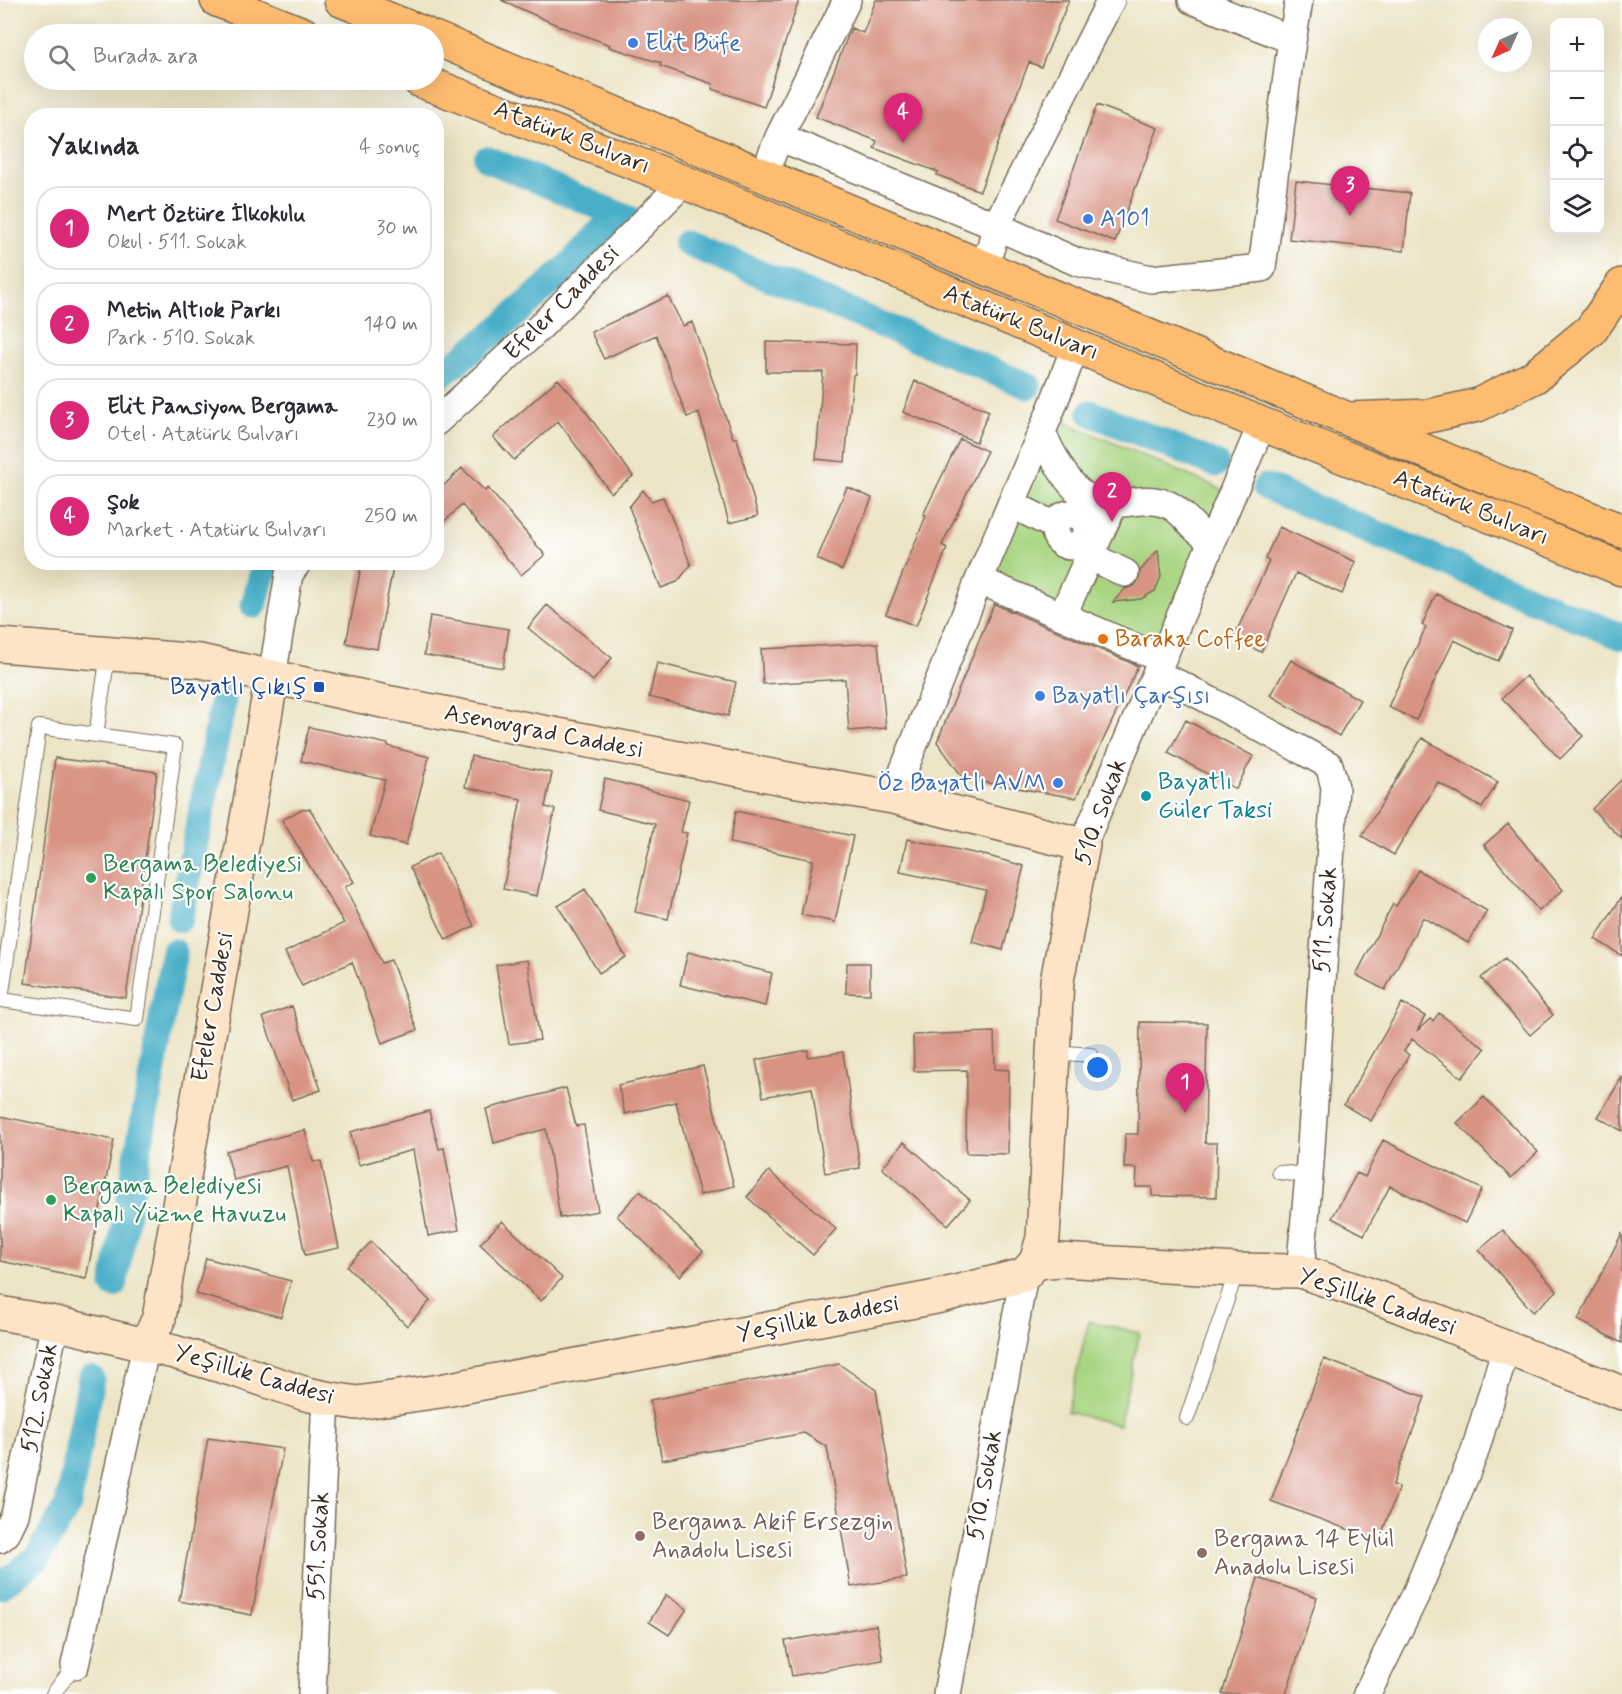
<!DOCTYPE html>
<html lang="tr">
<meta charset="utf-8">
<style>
:root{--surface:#fff;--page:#f7f7f7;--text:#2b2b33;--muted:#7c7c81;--line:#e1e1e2;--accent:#db2777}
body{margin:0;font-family:Mynerve,sans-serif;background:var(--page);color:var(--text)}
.controls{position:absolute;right:18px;top:18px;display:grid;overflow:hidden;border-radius:12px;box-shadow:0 6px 24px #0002}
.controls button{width:54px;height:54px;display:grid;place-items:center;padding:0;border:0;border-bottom:2px solid var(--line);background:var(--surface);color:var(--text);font:30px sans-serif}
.compass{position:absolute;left:1478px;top:18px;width:54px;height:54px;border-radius:50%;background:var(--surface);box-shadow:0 6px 24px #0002;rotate:225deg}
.you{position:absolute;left:1098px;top:1068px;width:21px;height:21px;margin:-15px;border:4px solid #fff;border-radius:50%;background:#1a73e8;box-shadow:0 0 0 9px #1a73e833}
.badge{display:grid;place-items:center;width:39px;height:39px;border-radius:50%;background:var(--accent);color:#fff;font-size:20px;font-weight:700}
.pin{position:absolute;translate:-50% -50px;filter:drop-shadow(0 2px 3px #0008)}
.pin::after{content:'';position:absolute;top:32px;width:21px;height:18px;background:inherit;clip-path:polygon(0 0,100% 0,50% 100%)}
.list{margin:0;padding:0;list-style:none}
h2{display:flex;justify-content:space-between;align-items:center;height:78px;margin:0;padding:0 24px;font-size:26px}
h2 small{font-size:20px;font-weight:400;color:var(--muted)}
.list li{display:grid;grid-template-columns:39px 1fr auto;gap:18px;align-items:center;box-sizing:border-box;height:84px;margin:0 12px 12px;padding:0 12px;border:2px solid var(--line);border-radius:24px}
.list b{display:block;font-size:22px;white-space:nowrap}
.list p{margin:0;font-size:20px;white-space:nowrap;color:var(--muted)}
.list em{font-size:20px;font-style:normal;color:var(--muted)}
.icon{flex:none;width:33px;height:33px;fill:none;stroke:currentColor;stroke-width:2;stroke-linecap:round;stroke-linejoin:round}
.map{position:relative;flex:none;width:1622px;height:1694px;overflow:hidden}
.search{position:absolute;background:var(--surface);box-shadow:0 6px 24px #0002;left:24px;top:24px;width:420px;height:66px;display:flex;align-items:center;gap:15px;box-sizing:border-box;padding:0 21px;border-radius:33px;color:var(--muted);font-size:22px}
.panel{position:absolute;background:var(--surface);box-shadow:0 6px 24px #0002;left:24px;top:108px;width:420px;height:462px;border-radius:24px}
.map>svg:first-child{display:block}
.green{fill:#a9d582;stroke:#728050;stroke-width:1.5}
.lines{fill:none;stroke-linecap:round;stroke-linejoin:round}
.canal{stroke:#48afc8;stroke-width:27}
.building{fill:#d89383}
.lane-casing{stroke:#796b58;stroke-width:16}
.street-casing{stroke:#796b58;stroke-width:30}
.secondary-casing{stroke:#796b58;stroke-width:36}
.primary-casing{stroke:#796b58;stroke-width:36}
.highway-casing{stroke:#796b58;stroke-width:36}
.lane{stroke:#fff;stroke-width:14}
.street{stroke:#fff;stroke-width:27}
.secondary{stroke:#fee4c6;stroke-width:33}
.primary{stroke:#fdbc70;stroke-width:33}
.highway{stroke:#fdbc70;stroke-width:33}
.shop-dot{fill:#3f7fe0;stroke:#fff;stroke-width:2}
.food-dot{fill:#e8710a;stroke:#fff;stroke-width:2}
.transit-dot{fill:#1a4fb4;stroke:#fff;stroke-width:2}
.culture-dot{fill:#0f9aa8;stroke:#fff;stroke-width:2}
.leisure-dot{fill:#2e9e5b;stroke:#fff;stroke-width:2}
.education-dot{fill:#8d6e63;stroke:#fff;stroke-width:2}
.labels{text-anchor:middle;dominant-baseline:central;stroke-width:4.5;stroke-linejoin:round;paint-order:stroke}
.shop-label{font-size:24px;fill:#366cbe;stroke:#fff;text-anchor:start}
.street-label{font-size:24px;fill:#3b2a1e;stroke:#fff}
.food-label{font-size:24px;fill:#c56008;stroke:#fff;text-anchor:start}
.transit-label{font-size:24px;fill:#164399;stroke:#fff;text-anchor:end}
.culture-label{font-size:24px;fill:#0d838f;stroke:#fff;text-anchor:start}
.leisure-label{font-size:24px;fill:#27864d;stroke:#fff;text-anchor:start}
.education-label{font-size:24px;fill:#785e54;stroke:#fff;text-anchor:start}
</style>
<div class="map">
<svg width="1622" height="1694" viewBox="0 0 1622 1694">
<rect width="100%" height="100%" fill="#fff"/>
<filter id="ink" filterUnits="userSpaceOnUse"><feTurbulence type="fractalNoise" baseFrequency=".0167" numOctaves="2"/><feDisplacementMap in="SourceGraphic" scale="12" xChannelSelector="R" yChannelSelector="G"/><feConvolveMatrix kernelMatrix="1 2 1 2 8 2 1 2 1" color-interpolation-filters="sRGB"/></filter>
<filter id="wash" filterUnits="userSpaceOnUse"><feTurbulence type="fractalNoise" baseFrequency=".008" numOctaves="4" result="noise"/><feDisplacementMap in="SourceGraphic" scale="24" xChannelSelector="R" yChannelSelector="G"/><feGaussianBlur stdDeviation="1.35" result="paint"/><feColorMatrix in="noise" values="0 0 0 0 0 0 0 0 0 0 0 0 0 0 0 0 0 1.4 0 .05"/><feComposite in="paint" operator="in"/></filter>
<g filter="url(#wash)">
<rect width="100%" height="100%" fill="#ece4c5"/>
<path class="green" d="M1049,415L1232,494L1162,659L979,580Z
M1089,1321L1140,1333L1119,1425L1067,1412Z"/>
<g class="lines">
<path class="canal" d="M487,159L631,220
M687,243L1028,386
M436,379L502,326L568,267L617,214
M1091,413L1216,464
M1266,487L1622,637
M254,605L262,575L269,562
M180,919L223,702
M114,1285L174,952
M0,1586L37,1558L68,1505L91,1378"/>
</g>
<g id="blocks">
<path class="building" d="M501,0H799L764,107L712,89L713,84L660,66L661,63L609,47L610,45L559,26Z
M876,0H1069L1041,67L1029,62L980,191L937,175L938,172L874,148L877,141L816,117L851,28L863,33Z
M1097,105L1158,128L1115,242L1055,219Z
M1296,181L1410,193L1404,251L1289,239Z
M668,296L683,326L692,322L733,438H737L758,516L729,523L699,413L687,417L656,335L604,359L591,332Z
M766,342L856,344L855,374L853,375L845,462L816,459L823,372H766Z
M558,379L581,405L633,476L611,493L558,421L514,460L493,437Z
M915,381L989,411L976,442L903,412Z
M960,439L987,451L942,545L947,548L916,626L886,614L926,516L923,515Z
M462,468L485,491L488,488L545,555L521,575L462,505L436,529V493Z
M847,487L872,498L842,570L817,559Z
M643,490L651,501L663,497L691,565L677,582L661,588L629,507Z
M1279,527L1356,562L1342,594L1296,573L1261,652L1233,639L1269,561L1265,559Z
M1158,550L1161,577L1155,591L1141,599L1113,602L1125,589L1134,586L1139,579L1140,571Z
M362,562L393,568L377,649L346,643Z
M1436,594L1512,630L1498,661L1454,640L1416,720L1388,707L1426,627L1422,625Z
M994,604L1138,666L1076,798L964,779L937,742Z
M547,605L612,658L593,681L528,628Z
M430,616L509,629L503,668L424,655Z
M878,643L886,728L849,731L845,679L763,684L761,649Z
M1291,660L1360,700L1339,736L1270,695Z
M657,663L736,682L728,716L649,697Z
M1526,676L1583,736L1560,759L1502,698Z
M1186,720L1253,756L1236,789L1168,753Z
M309,727L388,744V746L429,757L406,845L370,836L385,780L301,761Z
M1422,738L1498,782L1482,808L1438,782L1394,855L1362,836Z
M471,756L552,773L545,807L555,809L537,896L503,889L521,799L465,787Z
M55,758L157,772L126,998L25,983Z
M605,779L689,800L681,832L687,833L668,919L635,912L655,824L598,810Z
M1622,779V839L1592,809Z
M302,809H310L354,882L345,887L382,963L391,960L417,1030L382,1043L352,962L302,986L285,952L344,923L282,820Z
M736,811L853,836L835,922L801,915L813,860L730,843Z
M1508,824L1563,890L1539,911L1484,845Z
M907,839L988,856L1024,866L1003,950L972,942L986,890L900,872Z
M438,853L474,926L446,940L410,867Z
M1418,870L1487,911L1468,943L1423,917L1385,990L1356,975L1393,904L1396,906Z
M585,889L626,957L599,973L558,906Z
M1622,896V956L1595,939Z
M688,952L772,973L765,1006L680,985Z
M1505,958L1553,1015L1530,1035L1481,978Z
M527,960L540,1040L509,1044L496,965Z
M847,963H870V994L846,993Z
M1402,1003L1425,1016L1417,1031L1430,1019L1433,1021L1439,1013L1485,1049L1462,1078L1412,1039L1404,1051L1409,1055L1371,1121L1344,1105Z
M292,1006L321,1090L292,1100L263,1017Z
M1140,1022L1207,1023L1205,1143H1217L1216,1197L1152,1196V1187H1136L1137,1168H1124L1125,1134H1138Z
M994,1032L995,1069L1009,1070L1008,1154L966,1153L967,1070L914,1071L913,1035Z
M808,1050V1057L843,1052L860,1168L825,1173L812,1088L763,1097L756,1060Z
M703,1066L734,1186L700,1195L676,1102L625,1114L618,1085Z
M1622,1077V1131L1598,1117Z
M566,1088L576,1126L584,1125L598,1211L560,1218L546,1129L494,1143L486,1109Z
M1484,1097L1538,1152L1511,1178L1457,1123Z
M429,1111L439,1149L444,1148L459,1230L428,1236L413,1150L359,1165L350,1132Z
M0,1116L114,1140L86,1279L0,1261Z
M305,1130L313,1162L321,1161L339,1248L305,1255L287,1166L234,1180L226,1151Z
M1383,1140L1482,1189L1465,1223L1390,1186L1364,1235L1332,1218L1357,1173L1365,1177Z
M904,1142L970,1200L948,1225L882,1168Z
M769,1171L836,1229L813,1255L747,1197Z
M640,1191L703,1251L680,1276L617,1216Z
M502,1221L562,1278L541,1301L480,1244Z
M1503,1230L1557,1291L1533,1312L1479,1250Z
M1622,1233V1343L1578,1320Z
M371,1242L430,1301L407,1326L347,1266Z
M206,1258L291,1281L281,1317L196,1294Z
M1324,1359L1425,1397L1393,1485L1399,1487L1379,1541L1271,1501Z
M839,1364L876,1390L907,1578L851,1587L827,1447L804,1433L662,1460L650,1400Z
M208,1438L283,1449L252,1615L179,1601Z
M1258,1578L1317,1597L1286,1694H1222Z
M666,1595L687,1609L669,1635L649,1622Z
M876,1625L883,1660L792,1676L785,1641Z"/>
</g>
</g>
<g filter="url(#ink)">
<use href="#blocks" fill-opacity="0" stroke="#796b58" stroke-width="1.5"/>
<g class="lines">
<defs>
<path id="lane" d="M39,727L175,746L137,1019L1,1000Z
M96,735L108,654
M1053,1052L1091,1055
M1279,1172L1309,1176
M1187,1418L1237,1270
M53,1694L75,1665"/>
<path id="street" d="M1192,0L1292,40
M779,137L996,226L1111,0
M766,177L771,157L779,137L847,0
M983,267L991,247L996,226L1077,262L1151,279L1262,268L1290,54L1299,0
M436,422L538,329L684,182
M1042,433C1054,458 1072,499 1104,504C1122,506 1141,497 1160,502C1177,505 1185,519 1197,530C1201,534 1207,537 1212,540
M1011,504L1055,526
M1055 530a16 16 0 1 1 32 0a16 16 0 1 1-32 0Z
M1090,556L1125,573
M979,580L1162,659
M1062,616L1114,503
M1156,674L1183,686L1329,765L1335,787L1309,1176L1300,1271
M272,677L289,574L298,562
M893,797L979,580L1049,415L1076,345
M1083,845L1262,424
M0,1539L6,1534L15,1515L55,1323
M75,1665L146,1346
M312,1694L326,1398
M947,1694L1024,1275
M1367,1694L1415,1596L1474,1454L1506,1348"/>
<path id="secondary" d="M0,645L200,661L391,703L798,781L893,797L1083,845L1057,981L1043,1238L1036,1262
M0,1313L55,1323L174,1352L241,1372L306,1394L326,1398L357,1403L440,1391L936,1297L1024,1275L1036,1262L1060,1260L1237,1270L1300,1271L1384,1300L1622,1393
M146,1346L159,1318L174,1234L272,677"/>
<path id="primary" d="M217,0L303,34
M341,0L425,34
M434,38L1530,495L1622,531
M419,80L684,182L1262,424L1622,569"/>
<path id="highway" d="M1349,419L1429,416L1478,405L1534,377L1591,330L1622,285"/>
</defs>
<use href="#lane" class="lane-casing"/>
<use href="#street" class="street-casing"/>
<use href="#secondary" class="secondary-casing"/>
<use href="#primary" class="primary-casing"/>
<use href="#highway" class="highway-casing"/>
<use href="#lane" class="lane"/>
<use href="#street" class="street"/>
<use href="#secondary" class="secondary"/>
<use href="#primary" class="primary"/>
<use href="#highway" class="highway"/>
</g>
</g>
<g class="shop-dot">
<circle cx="633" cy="43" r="6"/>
<circle cx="1088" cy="219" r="6"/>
<circle cx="1040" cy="696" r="6"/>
<circle cx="1058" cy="783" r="6"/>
</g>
<circle class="food-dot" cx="1103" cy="639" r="6"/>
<rect class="transit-dot" x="313" y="681" width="12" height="12" rx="3"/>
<circle class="culture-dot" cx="1146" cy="796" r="6"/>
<g class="leisure-dot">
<circle cx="91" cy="878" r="6"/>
<circle cx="51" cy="1200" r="6"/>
</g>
<g class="education-dot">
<circle cx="640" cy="1536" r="6"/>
<circle cx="1202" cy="1553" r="6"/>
</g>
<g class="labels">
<g class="shop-label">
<text x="645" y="43">Elit Büfe</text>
<text x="1100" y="219">A101</text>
<text x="1052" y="696">Bayatlı Çarşısı</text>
<text x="1046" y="783" text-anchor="end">Öz Bayatlı AVM</text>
</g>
<g class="street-label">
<text transform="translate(572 138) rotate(21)">Atatürk Bulvarı</text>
<text transform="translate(562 303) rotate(-45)">Efeler Caddesi</text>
<text transform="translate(1021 323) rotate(22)">Atatürk Bulvarı</text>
<text transform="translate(1471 508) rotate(22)">Atatürk Bulvarı</text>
<text transform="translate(544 732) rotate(11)">Asenovgrad Caddesi</text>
<text transform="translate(1101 812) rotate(-70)">510. Sokak</text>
<text transform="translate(1326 920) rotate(-86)">511. Sokak</text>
<text transform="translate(213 1007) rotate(-80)">Efeler Caddesi</text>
<text transform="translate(1377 1302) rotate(19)">Yeşillik Caddesi</text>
<text transform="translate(818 1319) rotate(-11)">Yeşillik Caddesi</text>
<text transform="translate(254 1375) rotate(16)">Yeşillik Caddesi</text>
<text transform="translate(40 1398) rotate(-79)">512. Sokak</text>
<text transform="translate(985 1485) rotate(-80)">510. Sokak</text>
<text transform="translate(319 1546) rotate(-87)">551. Sokak</text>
</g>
<g class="food-label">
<text x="1115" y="639">Baraka Coffee</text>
</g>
<g class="transit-label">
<text x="307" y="687">Bayatlı Çıkış</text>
</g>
<g class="culture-label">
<text x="1158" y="782">Bayatlı<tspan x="1158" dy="28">Güler Taksi</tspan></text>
</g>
<g class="leisure-label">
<text x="103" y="864">Bergama Belediyesi<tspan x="103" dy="28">Kapalı Spor Salonu</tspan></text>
<text x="63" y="1186">Bergama Belediyesi<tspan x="63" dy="28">Kapalı Yüzme Havuzu</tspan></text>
</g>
<g class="education-label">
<text x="652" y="1522">Bergama Akif Ersezgin<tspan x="652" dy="28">Anadolu Lisesi</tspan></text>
<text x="1214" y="1539">Bergama 14 Eylül<tspan x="1214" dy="28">Anadolu Lisesi</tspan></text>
</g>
</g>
</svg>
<div class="controls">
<button>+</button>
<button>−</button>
<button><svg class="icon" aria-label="locate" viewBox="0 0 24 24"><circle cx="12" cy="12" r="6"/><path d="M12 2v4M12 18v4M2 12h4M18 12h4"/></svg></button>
<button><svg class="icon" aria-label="layers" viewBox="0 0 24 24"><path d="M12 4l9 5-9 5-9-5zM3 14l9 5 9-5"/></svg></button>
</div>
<svg class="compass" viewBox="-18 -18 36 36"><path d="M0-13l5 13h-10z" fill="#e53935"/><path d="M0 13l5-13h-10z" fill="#7c7c81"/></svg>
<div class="you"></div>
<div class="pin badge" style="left:1185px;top:1113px">1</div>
<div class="pin badge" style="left:1112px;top:522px">2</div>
<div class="pin badge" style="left:1350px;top:216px">3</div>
<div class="pin badge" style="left:903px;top:143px">4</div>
<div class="search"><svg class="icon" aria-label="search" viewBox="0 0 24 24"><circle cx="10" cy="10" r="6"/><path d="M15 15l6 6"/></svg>Burada ara</div>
<section class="panel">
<h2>Yakında<small>4 sonuç</small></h2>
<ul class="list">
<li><span class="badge">1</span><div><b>Mert Öztüre İlkokulu</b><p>Okul · 511. Sokak</p></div><em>30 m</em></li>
<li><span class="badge">2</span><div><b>Metin Altıok Parkı</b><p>Park · 510. Sokak</p></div><em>140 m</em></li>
<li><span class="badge">3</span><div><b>Elit Pansiyon Bergama</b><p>Otel · Atatürk Bulvarı</p></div><em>230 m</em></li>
<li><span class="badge">4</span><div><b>Şok</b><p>Market · Atatürk Bulvarı</p></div><em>250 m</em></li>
</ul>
</section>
</div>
